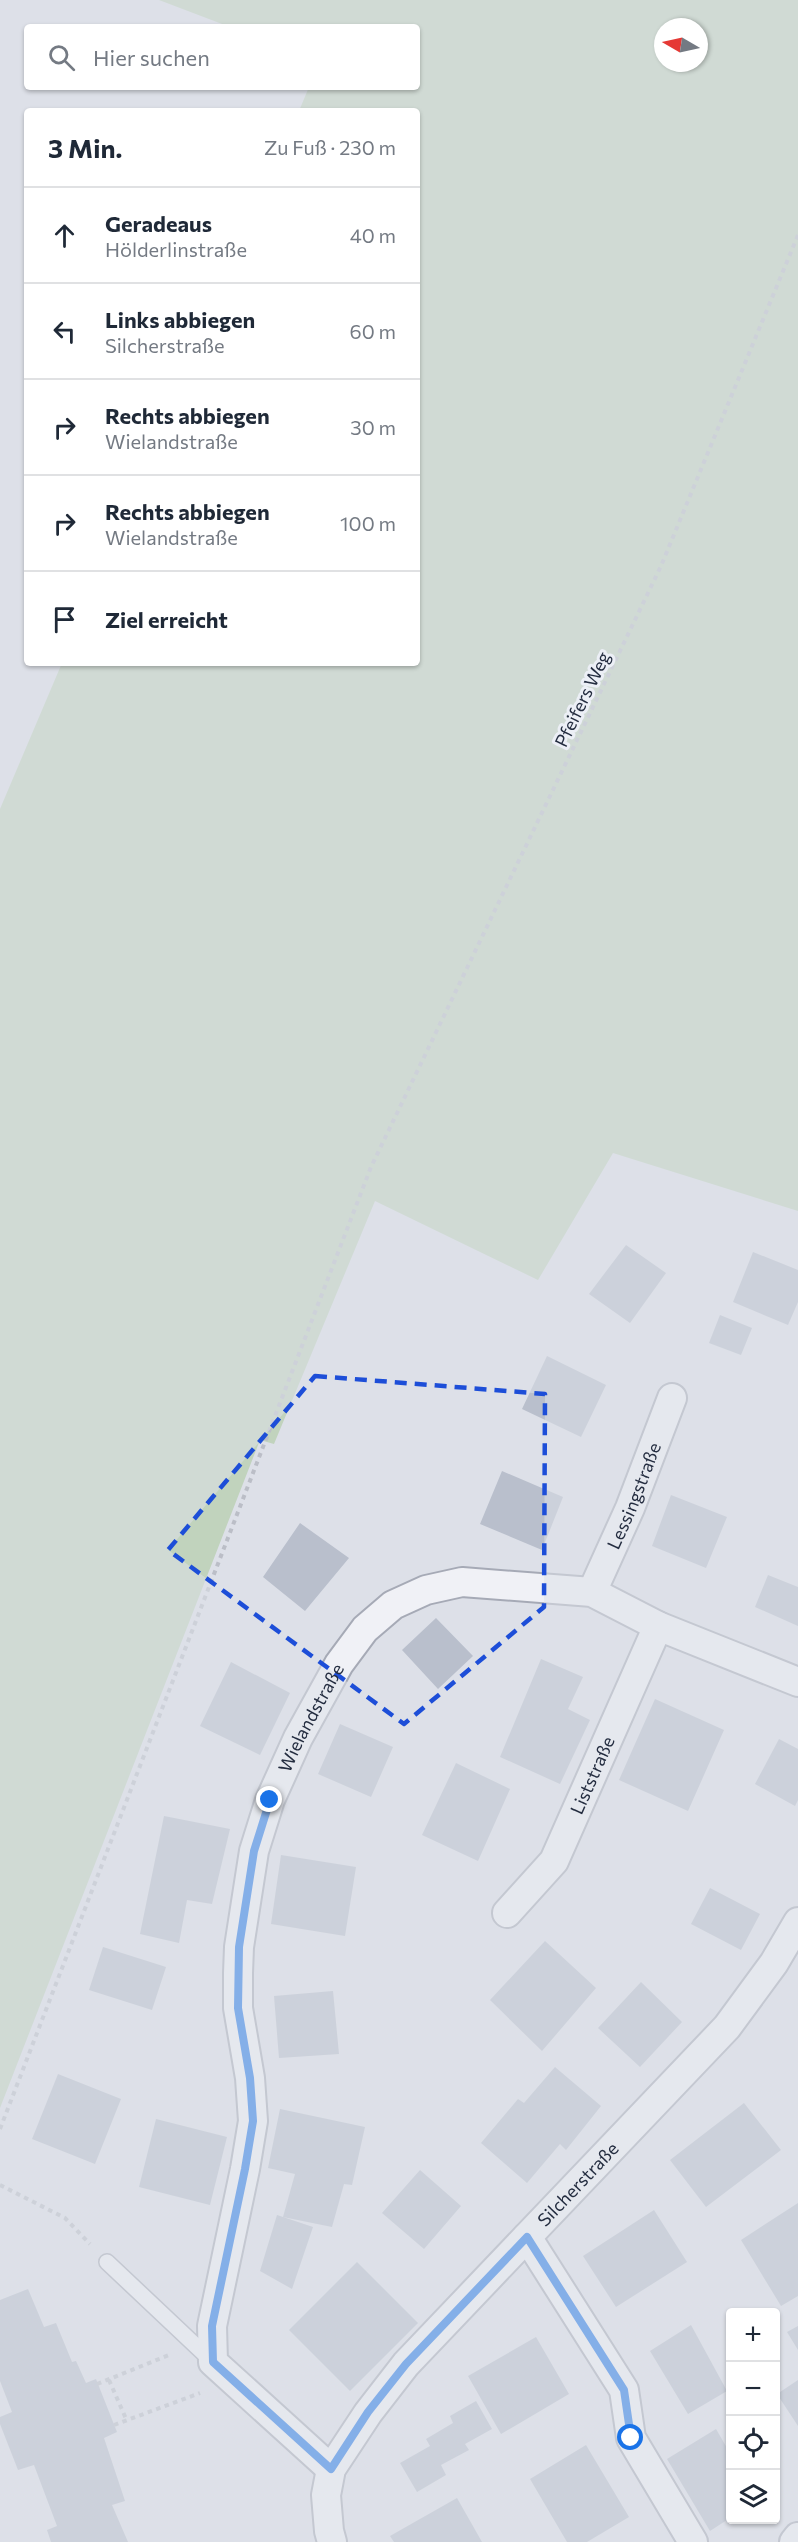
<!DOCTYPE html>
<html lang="de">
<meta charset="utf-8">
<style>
:root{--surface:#fff;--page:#f2f2f3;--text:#1f2937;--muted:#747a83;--line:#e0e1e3}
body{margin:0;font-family:Commissioner,sans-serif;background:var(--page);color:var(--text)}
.controls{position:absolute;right:18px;bottom:18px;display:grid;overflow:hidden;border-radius:6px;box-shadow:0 2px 4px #0004}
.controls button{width:54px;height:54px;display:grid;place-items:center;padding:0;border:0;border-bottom:2px solid var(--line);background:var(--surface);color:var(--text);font:30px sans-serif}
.compass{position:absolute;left:654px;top:18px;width:54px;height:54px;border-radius:50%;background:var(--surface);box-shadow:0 2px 4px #0004;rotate:279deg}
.stop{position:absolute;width:18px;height:18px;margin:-14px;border:4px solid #1a73e8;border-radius:50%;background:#fff}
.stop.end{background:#1a73e8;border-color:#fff;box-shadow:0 2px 6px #0008}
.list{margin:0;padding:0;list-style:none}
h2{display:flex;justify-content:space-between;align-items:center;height:78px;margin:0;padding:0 24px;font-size:26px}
h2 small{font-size:20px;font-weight:400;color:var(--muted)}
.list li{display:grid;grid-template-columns:39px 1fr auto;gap:18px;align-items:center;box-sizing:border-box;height:96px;padding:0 24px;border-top:2px solid var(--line)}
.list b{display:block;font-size:22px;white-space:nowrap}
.list p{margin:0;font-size:20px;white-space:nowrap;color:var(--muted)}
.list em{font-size:20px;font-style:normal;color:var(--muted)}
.icon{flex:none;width:33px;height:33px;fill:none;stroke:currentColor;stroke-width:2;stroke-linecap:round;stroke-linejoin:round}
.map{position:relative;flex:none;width:798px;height:2542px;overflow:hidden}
.search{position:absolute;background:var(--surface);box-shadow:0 2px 4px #0004;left:24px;top:24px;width:396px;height:66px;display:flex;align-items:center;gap:15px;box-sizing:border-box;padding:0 21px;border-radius:6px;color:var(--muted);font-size:22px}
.panel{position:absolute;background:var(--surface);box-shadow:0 2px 4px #0004;left:24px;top:108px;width:396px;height:558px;border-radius:6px}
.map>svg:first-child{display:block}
.green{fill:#c1d3bd;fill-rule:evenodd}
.building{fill:#b9bfcc}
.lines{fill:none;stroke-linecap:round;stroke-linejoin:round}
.lane-casing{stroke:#a6aab6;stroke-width:18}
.street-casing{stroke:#a6aab6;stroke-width:32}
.path{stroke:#bbbec7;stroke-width:4;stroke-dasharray:4.5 4.5;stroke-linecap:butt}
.lane{stroke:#f0f1f6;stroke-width:15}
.street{stroke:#f0f1f6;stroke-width:28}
.route{stroke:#1a73e8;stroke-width:8}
.marked{fill:none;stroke:#1d4ed8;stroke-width:4.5;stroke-dasharray:12 8;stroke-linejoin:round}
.labels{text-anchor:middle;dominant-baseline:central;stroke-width:6;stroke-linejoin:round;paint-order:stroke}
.street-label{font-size:18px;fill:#242d40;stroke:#eceff6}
</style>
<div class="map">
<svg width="798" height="2542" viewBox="0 0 798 2542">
<rect width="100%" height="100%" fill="#dde0e8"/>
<path class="green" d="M159,0H798V1211L613,1153L538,1280L375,1201L274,1444L260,1440L0,2108V809L62,663H417V111H299L309,87H417V27H230ZM663,27H699V63H663Z"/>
<path class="building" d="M626,1245L666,1273L630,1323L589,1294Z
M753,1252L798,1270V1302L788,1325L733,1302Z
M720,1315L752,1328L741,1355L709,1343Z
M547,1356L606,1385L581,1437L522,1409Z
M502,1471L563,1497L542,1550L480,1524Z
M671,1495L727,1517L706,1568L652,1546Z
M300,1523L349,1558L305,1611L263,1577Z
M768,1575L798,1587V1626L755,1607Z
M436,1618L473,1656L438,1689L402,1650Z
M541,1659L583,1677L568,1709L590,1720L560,1784L500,1757Z
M231,1662L290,1693L260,1755L200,1726Z
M655,1699L724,1730L688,1811L619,1780Z
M340,1724L393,1747L371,1797L318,1774Z
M779,1739L798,1749V1800L795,1806L755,1784Z
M456,1763L510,1789L478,1861L422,1835Z
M164,1816L230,1829L212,1904L187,1900L179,1943L140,1934Z
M281,1855L356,1867L345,1936L271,1924Z
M710,1888L760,1914L741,1950L691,1924Z
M545,1941L596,1988L542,2051L490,2000Z
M103,1947L166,1967L152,2010L89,1990Z
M641,1982L682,2022L640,2067L598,2028Z
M333,1991L339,2054L279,2058L274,1996Z
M555,2067L601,2106L566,2150L560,2144L527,2183L481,2143L518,2099L524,2103Z
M58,2074L121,2099L95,2164L32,2139Z
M744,2103L781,2150L706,2207L670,2160Z
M280,2109L365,2127L352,2185L344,2184L332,2227L283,2217L313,2227L292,2289L260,2271L277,2215L283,2217L295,2174L268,2168Z
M156,2119L227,2137L210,2205L139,2187Z
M420,2170L461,2206L424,2249L382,2213Z
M798,2203V2296L781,2306L741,2240Z
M654,2210L687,2262L616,2307L583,2256Z
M357,2262L418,2323L350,2391L289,2330Z
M28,2289L44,2327L56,2323L72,2362L76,2361L86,2383L96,2379L117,2432L104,2438L125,2501L112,2505L128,2542H51L47,2530L57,2526L34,2465L18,2470L0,2424V2417L12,2412L0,2381V2300Z
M691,2325L727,2391L688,2414L650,2351Z
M798,2326V2350L787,2332Z
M536,2337L569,2394L501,2434L468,2376Z
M798,2380V2426L777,2394Z
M476,2401L492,2429L465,2444L469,2450L441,2465L446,2475L417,2492L400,2463L430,2446L426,2439L453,2423L450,2416Z
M716,2429L727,2448L730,2446V2518L710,2531L667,2459Z
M586,2445L629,2517L587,2542H567L530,2479Z
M457,2498L482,2542H394L390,2536Z"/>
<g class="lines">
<defs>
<path id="lane" d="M107,2262L213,2362"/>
<g id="street">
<path id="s1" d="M592,1592L630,1508L672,1398"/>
<path id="s2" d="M507,1913L554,1861L658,1626"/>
<path d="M527,2237L624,2390L631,2438L693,2542"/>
<path id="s3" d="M331,2469L213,2362L212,2326L245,2169L253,2121L250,2078L238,2008V1973L239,1947L254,1851L270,1800L298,1738L339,1664L365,1629L393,1605L426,1590L462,1582L592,1592L658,1626L798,1682"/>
<path id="s4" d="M332,2542L329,2531L326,2495L331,2469L368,2413L406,2364L727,2027L774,1963L798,1922"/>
<path d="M794,2542L798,2537"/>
</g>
</defs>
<use href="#lane" class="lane-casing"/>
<use href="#street" class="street-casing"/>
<path class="path" d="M0,2129L371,1167L661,566L798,235
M0,2185L65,2218L90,2244
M109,2380L127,2421
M97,2384L169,2355
M114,2425L200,2393"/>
<use href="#lane" class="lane"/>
<use href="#street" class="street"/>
</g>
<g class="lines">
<path class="route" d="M270,1800L254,1851L239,1947L238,2008L250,2078L253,2121L245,2169L212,2326L213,2362L331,2469L368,2412L406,2364L527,2237L624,2390L631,2438"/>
</g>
<path d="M0 0H798V2542H0ZM315,1376L545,1394L544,1607L404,1724L168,1550Z" fill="#dde0e8" fill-opacity=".55" fill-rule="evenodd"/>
<path class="marked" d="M315,1376L545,1394L544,1607L404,1724L168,1550Z"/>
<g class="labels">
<g class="street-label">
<text transform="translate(582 699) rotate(-64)">Pfeifers Weg</text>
<text stroke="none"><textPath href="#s1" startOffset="105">Lessingstraße</textPath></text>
<text stroke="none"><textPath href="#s3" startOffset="822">Wielandstraße</textPath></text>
<text stroke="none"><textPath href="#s2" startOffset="164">Liststraße</textPath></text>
<text stroke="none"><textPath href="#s4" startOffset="452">Silcherstraße</textPath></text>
</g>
</g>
</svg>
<div class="controls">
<button>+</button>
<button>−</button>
<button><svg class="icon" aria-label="locate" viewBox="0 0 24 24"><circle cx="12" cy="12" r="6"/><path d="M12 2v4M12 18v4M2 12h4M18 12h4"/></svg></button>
<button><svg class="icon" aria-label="layers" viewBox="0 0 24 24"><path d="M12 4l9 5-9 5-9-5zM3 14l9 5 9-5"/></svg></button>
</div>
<svg class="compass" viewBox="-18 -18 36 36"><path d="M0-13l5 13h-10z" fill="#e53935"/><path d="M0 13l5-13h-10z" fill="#747a83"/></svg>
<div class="stop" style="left:631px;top:2438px"></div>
<div class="stop end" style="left:270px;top:1800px"></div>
<div class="search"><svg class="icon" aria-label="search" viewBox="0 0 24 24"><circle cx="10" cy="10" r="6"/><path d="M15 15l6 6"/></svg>Hier suchen</div>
<section class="panel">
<h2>3 Min.<small>Zu Fuß · 230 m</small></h2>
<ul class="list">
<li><svg class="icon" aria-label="ahead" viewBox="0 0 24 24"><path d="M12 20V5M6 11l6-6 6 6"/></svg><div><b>Geradeaus</b><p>Hölderlinstraße</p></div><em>40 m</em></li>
<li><svg class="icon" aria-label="left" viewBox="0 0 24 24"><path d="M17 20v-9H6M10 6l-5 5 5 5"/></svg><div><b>Links abbiegen</b><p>Silcherstraße</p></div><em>60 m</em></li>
<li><svg class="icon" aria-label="right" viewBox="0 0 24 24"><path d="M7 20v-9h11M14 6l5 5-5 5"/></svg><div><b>Rechts abbiegen</b><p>Wielandstraße</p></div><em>30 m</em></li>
<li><svg class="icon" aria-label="right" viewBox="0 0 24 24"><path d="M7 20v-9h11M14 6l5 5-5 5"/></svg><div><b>Rechts abbiegen</b><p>Wielandstraße</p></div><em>100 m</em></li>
<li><svg class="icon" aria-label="arrive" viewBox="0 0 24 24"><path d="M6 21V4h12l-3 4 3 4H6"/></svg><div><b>Ziel erreicht</b></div></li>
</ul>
</section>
</div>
